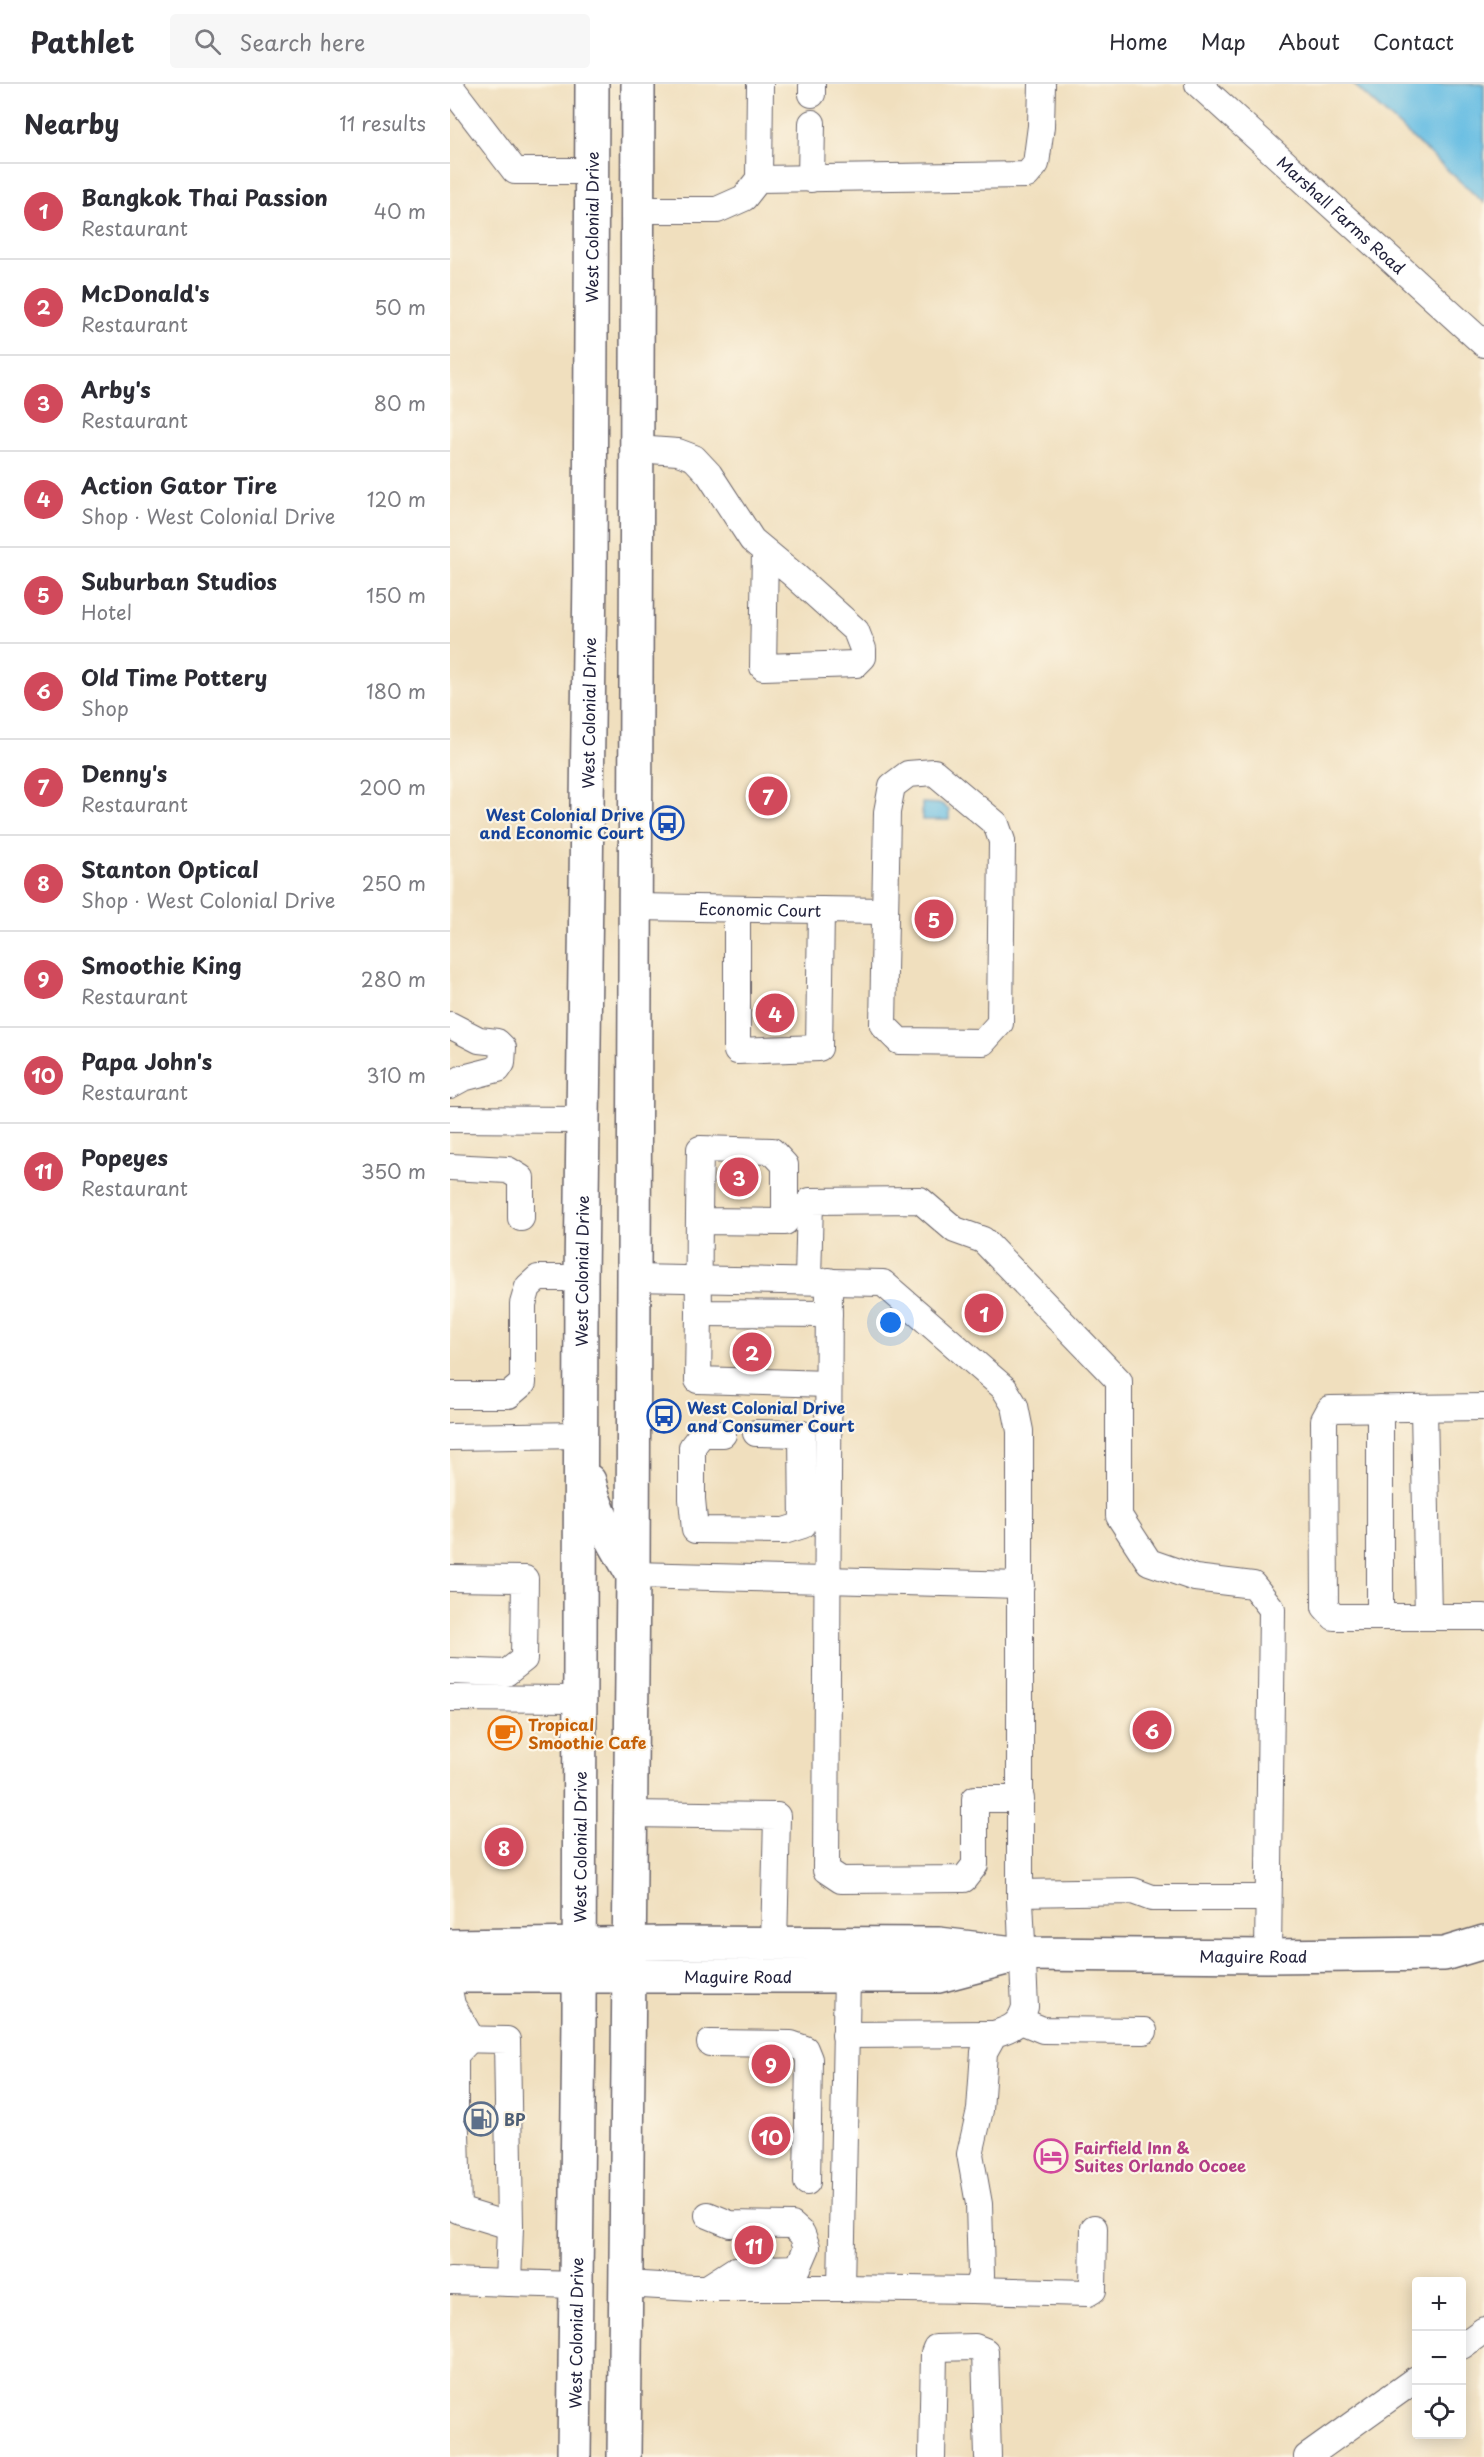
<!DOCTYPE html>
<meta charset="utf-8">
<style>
:root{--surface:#fff;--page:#f7f7f7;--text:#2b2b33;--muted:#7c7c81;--line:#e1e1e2;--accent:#d1495b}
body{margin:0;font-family:"Playpen Sans",sans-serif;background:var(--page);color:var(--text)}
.controls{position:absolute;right:18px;bottom:18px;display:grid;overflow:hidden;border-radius:6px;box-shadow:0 3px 15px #0003}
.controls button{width:54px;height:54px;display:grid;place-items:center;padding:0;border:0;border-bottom:2px solid var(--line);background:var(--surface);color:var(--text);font:30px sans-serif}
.you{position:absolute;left:441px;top:1239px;width:21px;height:21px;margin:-15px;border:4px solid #fff;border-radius:50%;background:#1a73e8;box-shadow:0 0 0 9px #1a73e833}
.badge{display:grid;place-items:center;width:39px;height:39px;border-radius:50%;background:var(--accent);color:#fff;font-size:20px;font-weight:700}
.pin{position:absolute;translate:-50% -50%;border:3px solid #fff;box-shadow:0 2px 6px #0006}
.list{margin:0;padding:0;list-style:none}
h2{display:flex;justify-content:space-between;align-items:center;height:78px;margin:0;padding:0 24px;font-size:26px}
h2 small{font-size:20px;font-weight:400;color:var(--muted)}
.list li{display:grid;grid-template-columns:39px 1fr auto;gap:18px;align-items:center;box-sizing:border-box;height:96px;padding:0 24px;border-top:2px solid var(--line)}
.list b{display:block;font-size:22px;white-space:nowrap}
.list p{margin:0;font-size:20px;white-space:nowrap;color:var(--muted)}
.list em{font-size:20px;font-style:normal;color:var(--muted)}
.icon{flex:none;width:33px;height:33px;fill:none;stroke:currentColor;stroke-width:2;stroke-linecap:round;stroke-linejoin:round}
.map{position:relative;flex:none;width:1034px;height:2373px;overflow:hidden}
header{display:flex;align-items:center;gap:36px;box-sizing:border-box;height:84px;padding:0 30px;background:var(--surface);border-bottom:2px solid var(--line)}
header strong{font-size:28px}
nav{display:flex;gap:33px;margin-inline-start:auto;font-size:21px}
.search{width:420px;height:54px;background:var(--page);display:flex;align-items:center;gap:15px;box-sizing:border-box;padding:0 21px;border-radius:6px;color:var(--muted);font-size:22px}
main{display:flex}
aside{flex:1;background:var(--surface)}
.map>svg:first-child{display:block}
.water{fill:#66bde3;stroke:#44708f;stroke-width:1.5}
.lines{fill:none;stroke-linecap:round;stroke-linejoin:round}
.minor-casing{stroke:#6a6469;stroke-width:28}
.major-casing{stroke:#6a6469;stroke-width:36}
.highway-casing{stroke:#6a6469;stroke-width:36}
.minor{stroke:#fff;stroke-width:26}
.major{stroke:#fff;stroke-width:33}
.highway{stroke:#fff;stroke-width:33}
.labels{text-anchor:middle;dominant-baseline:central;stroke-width:4.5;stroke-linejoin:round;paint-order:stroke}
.street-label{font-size:16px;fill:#22223b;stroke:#fcf5e5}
.transit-label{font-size:16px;font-weight:bold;fill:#164399;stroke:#fcf5e5;text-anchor:end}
.food-label{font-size:16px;font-weight:bold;fill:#c56008;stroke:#fcf5e5;text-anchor:start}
.service-label{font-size:16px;font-weight:bold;fill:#4e5e75;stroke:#fcf5e5;text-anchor:start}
.hotel-label{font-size:16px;font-weight:bold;fill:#b23c85;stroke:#fcf5e5;text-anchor:start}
</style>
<header>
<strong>Pathlet</strong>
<div class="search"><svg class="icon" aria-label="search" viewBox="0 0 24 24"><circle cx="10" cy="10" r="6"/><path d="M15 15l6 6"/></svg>Search here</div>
<nav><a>Home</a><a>Map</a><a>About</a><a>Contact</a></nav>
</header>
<main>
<aside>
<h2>Nearby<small>11 results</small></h2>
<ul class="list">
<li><span class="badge">1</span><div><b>Bangkok Thai Passion</b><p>Restaurant</p></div><em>40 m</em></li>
<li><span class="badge">2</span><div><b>McDonald's</b><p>Restaurant</p></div><em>50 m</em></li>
<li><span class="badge">3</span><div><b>Arby's</b><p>Restaurant</p></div><em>80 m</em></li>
<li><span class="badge">4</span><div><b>Action Gator Tire</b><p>Shop · West Colonial Drive</p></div><em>120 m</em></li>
<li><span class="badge">5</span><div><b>Suburban Studios</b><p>Hotel</p></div><em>150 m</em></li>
<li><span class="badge">6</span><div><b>Old Time Pottery</b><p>Shop</p></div><em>180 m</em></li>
<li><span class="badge">7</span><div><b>Denny's</b><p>Restaurant</p></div><em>200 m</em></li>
<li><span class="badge">8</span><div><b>Stanton Optical</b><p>Shop · West Colonial Drive</p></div><em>250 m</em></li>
<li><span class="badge">9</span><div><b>Smoothie King</b><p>Restaurant</p></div><em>280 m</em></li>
<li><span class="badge">10</span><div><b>Papa John's</b><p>Restaurant</p></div><em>310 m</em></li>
<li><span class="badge">11</span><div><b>Popeyes</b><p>Restaurant</p></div><em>350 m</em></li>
</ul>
</aside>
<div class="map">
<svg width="1034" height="2373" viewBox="0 0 1034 2373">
<rect width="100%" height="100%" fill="#fcf5e5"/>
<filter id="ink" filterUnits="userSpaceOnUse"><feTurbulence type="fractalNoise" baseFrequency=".0167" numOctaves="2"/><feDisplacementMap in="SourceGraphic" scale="12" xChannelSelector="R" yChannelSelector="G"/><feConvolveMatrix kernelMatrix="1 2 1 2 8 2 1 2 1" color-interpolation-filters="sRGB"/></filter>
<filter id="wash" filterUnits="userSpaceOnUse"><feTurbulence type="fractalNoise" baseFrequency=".008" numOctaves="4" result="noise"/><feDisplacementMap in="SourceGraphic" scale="24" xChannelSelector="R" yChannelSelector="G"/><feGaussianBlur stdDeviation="1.35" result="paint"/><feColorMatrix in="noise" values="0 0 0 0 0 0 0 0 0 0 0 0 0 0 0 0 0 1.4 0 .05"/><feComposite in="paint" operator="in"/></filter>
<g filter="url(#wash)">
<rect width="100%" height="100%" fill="#f0dfbe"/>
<path class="water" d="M903,0H1034V119Z
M472,719L492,720L499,726V736H472Z"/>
</g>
<g filter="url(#ink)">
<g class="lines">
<defs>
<g id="minor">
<path id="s1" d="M748,0L1034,260"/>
<path d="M0,2L65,87H142"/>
<path d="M362,10V0"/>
<path d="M309,95L310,0"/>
<path d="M361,95L362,39"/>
<path d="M187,126H267L294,114L309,95L577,91L586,80L591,42L592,0"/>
<path d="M186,365L228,368L244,374L259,390L302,456L344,491L406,547L413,565V573L406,580L313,583L315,467"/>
<path d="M484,688L546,740L552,757L550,939L533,958L449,957L433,941L437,728L442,702L458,690Z"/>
<path id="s2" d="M186,823L435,827"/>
<path d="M287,825V967L369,964L371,826"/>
<path d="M0,941L29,956L47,958L53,964L52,979L48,985L13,994L0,1001"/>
<path d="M0,1035L133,1036"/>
<path d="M0,1083L58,1086L71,1094V1134"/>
<path d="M249,1137L335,1138V1081L322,1067L250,1065C249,1120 248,1174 249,1229L379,1230"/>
<path d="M184,1194L433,1199L554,1304L565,1322L570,1347V1816L575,1923C570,1941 561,1945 544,1950L534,1968L530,2026L520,2070L529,2120L531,2191L528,2201L522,2206L391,2204"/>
<path d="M358,1196L360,1117L470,1116L505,1146L533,1156L669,1297V1432L699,1478L745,1494L803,1501L822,1525L818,1872"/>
<path d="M379,1197L376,1786L391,1796L514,1795L525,1781V1715H571"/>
<path d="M249,1229L248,1296L378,1300"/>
<path d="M0,1311H59L73,1299V1220L78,1203L88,1194H131"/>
<path d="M1034,1323L880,1325L874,1336L875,1523L884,1533H1034"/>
<path d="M930,1324V1533"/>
<path d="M974,1324L978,1533"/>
<path d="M273,1350H252L242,1363V1415L245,1446L334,1447L353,1441L352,1350L306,1349"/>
<path d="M0,1353L131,1351"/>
<path d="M183,1491L571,1501"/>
<path d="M0,1494L75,1495L74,1575L56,1589L0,1587"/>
<path d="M0,1614L130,1615"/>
<path d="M180,1730L327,1732L324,1860"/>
<path d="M570,1809L683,1807L702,1814H818"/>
<path d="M0,1911L2,1921L21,1954"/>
<path d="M571,1937L593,1946L694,1947"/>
<path d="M395,1951L544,1950"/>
<path d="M0,1955L57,1956L60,2142L58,2199"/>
<path d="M260,1959L341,1960L355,1965L359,1975L357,2098"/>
<path d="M5,2027V1971L21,1954"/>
<path d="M6,2047L8,2126L60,2142"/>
<path d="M0,2197L125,2201"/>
<path d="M175,2200L243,2204H391L397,1892"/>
<path d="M257,2204L285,2186L348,2184L357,2163L352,2150L342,2141L280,2140L258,2131"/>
<path d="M522,2206L638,2209L643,2206L644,2144"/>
<path d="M1012,2262L1034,2246"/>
<path d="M482,2373L484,2269L486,2264L525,2263L535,2267L538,2373"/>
<path d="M857,2373L966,2295"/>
</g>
<g id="major">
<path id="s3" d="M0,1862L218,1859L489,1860L572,1870L818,1872L994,1870L1034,1858"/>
<path id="s4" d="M0,1892H488L556,1874"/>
</g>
<g id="highway">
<path d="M139,1397C146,1431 166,1461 183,1491"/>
<path id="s5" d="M124,2373L129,1933L131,1194L140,486L142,0"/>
<path d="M174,2373L183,1491L188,0"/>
</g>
</defs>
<use href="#minor" class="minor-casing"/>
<use href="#major" class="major-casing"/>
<use href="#highway" class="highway-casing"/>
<use href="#minor" class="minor"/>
<use href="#major" class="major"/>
<use href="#highway" class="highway"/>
</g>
</g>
<defs>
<symbol id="bus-ring" viewBox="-11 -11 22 22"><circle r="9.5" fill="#fcf5e5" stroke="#1a4fb4" stroke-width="1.5"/><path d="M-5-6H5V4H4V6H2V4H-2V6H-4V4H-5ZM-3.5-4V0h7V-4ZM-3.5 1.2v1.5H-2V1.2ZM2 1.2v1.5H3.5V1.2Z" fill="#1a4fb4"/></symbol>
<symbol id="cafe-ring" viewBox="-11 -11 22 22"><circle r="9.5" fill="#fcf5e5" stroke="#e8710a" stroke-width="1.5"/><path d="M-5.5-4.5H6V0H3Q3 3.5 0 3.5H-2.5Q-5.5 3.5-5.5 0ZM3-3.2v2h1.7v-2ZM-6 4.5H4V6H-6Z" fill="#e8710a"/></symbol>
<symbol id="fuel-ring" viewBox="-11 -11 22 22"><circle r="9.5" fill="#fcf5e5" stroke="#5c6f8a" stroke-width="1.5"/><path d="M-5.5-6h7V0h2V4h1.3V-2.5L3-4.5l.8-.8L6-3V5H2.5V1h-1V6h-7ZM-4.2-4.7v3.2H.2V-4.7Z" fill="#5c6f8a"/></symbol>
<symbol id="hotel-ring" viewBox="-11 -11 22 22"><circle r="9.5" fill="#fcf5e5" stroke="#d1479c" stroke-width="1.5"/><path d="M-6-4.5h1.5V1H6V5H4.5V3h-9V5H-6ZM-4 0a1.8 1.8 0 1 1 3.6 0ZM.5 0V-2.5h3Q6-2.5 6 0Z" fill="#d1479c"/></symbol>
</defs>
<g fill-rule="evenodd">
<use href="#bus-ring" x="198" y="720" width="38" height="38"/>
<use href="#bus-ring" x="195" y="1313" width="38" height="38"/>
<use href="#cafe-ring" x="36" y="1630" width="38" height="38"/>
<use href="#fuel-ring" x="12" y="2016" width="38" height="38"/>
<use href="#hotel-ring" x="582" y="2053" width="38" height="38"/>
</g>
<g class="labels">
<g class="street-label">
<text stroke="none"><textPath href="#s1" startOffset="194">Marshall Farms Road</textPath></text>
<text stroke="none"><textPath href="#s5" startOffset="2230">West Colonial Drive</textPath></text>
<text stroke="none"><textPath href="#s5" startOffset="1744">West Colonial Drive</textPath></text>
<text stroke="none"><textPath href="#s2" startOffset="124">Economic Court</textPath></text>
<text stroke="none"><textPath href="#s5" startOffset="1186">West Colonial Drive</textPath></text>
<text stroke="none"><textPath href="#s5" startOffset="610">West Colonial Drive</textPath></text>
<text stroke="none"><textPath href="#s3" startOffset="804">Maguire Road</textPath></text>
<text stroke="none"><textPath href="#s4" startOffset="288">Maguire Road</textPath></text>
<text stroke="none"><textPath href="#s5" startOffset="124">West Colonial Drive</textPath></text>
</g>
<g class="transit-label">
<text x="194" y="730">West Colonial Drive<tspan x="194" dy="18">and Economic Court</tspan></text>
<text x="237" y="1323" text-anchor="start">West Colonial Drive<tspan x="237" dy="18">and Consumer Court</tspan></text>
</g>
<g class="food-label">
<text x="78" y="1640">Tropical<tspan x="78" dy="18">Smoothie Cafe</tspan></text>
</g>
<g class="service-label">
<text x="54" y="2035">BP</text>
</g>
<g class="hotel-label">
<text x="624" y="2063">Fairfield Inn &amp;<tspan x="624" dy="18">Suites Orlando Ocoee</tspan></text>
</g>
</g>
</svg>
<div class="controls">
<button>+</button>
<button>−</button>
<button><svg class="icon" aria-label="locate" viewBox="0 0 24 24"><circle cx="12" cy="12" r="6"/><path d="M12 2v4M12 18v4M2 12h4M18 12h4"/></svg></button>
</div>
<div class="you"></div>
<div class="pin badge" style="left:534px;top:1229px">1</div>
<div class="pin badge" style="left:302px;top:1268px">2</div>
<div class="pin badge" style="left:289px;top:1093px">3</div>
<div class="pin badge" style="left:325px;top:929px">4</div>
<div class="pin badge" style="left:484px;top:835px">5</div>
<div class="pin badge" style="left:702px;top:1646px">6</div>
<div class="pin badge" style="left:318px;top:712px">7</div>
<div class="pin badge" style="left:54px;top:1763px">8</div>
<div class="pin badge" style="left:321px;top:1980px">9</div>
<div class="pin badge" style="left:321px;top:2052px">10</div>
<div class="pin badge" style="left:304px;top:2161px">11</div>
</div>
</main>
